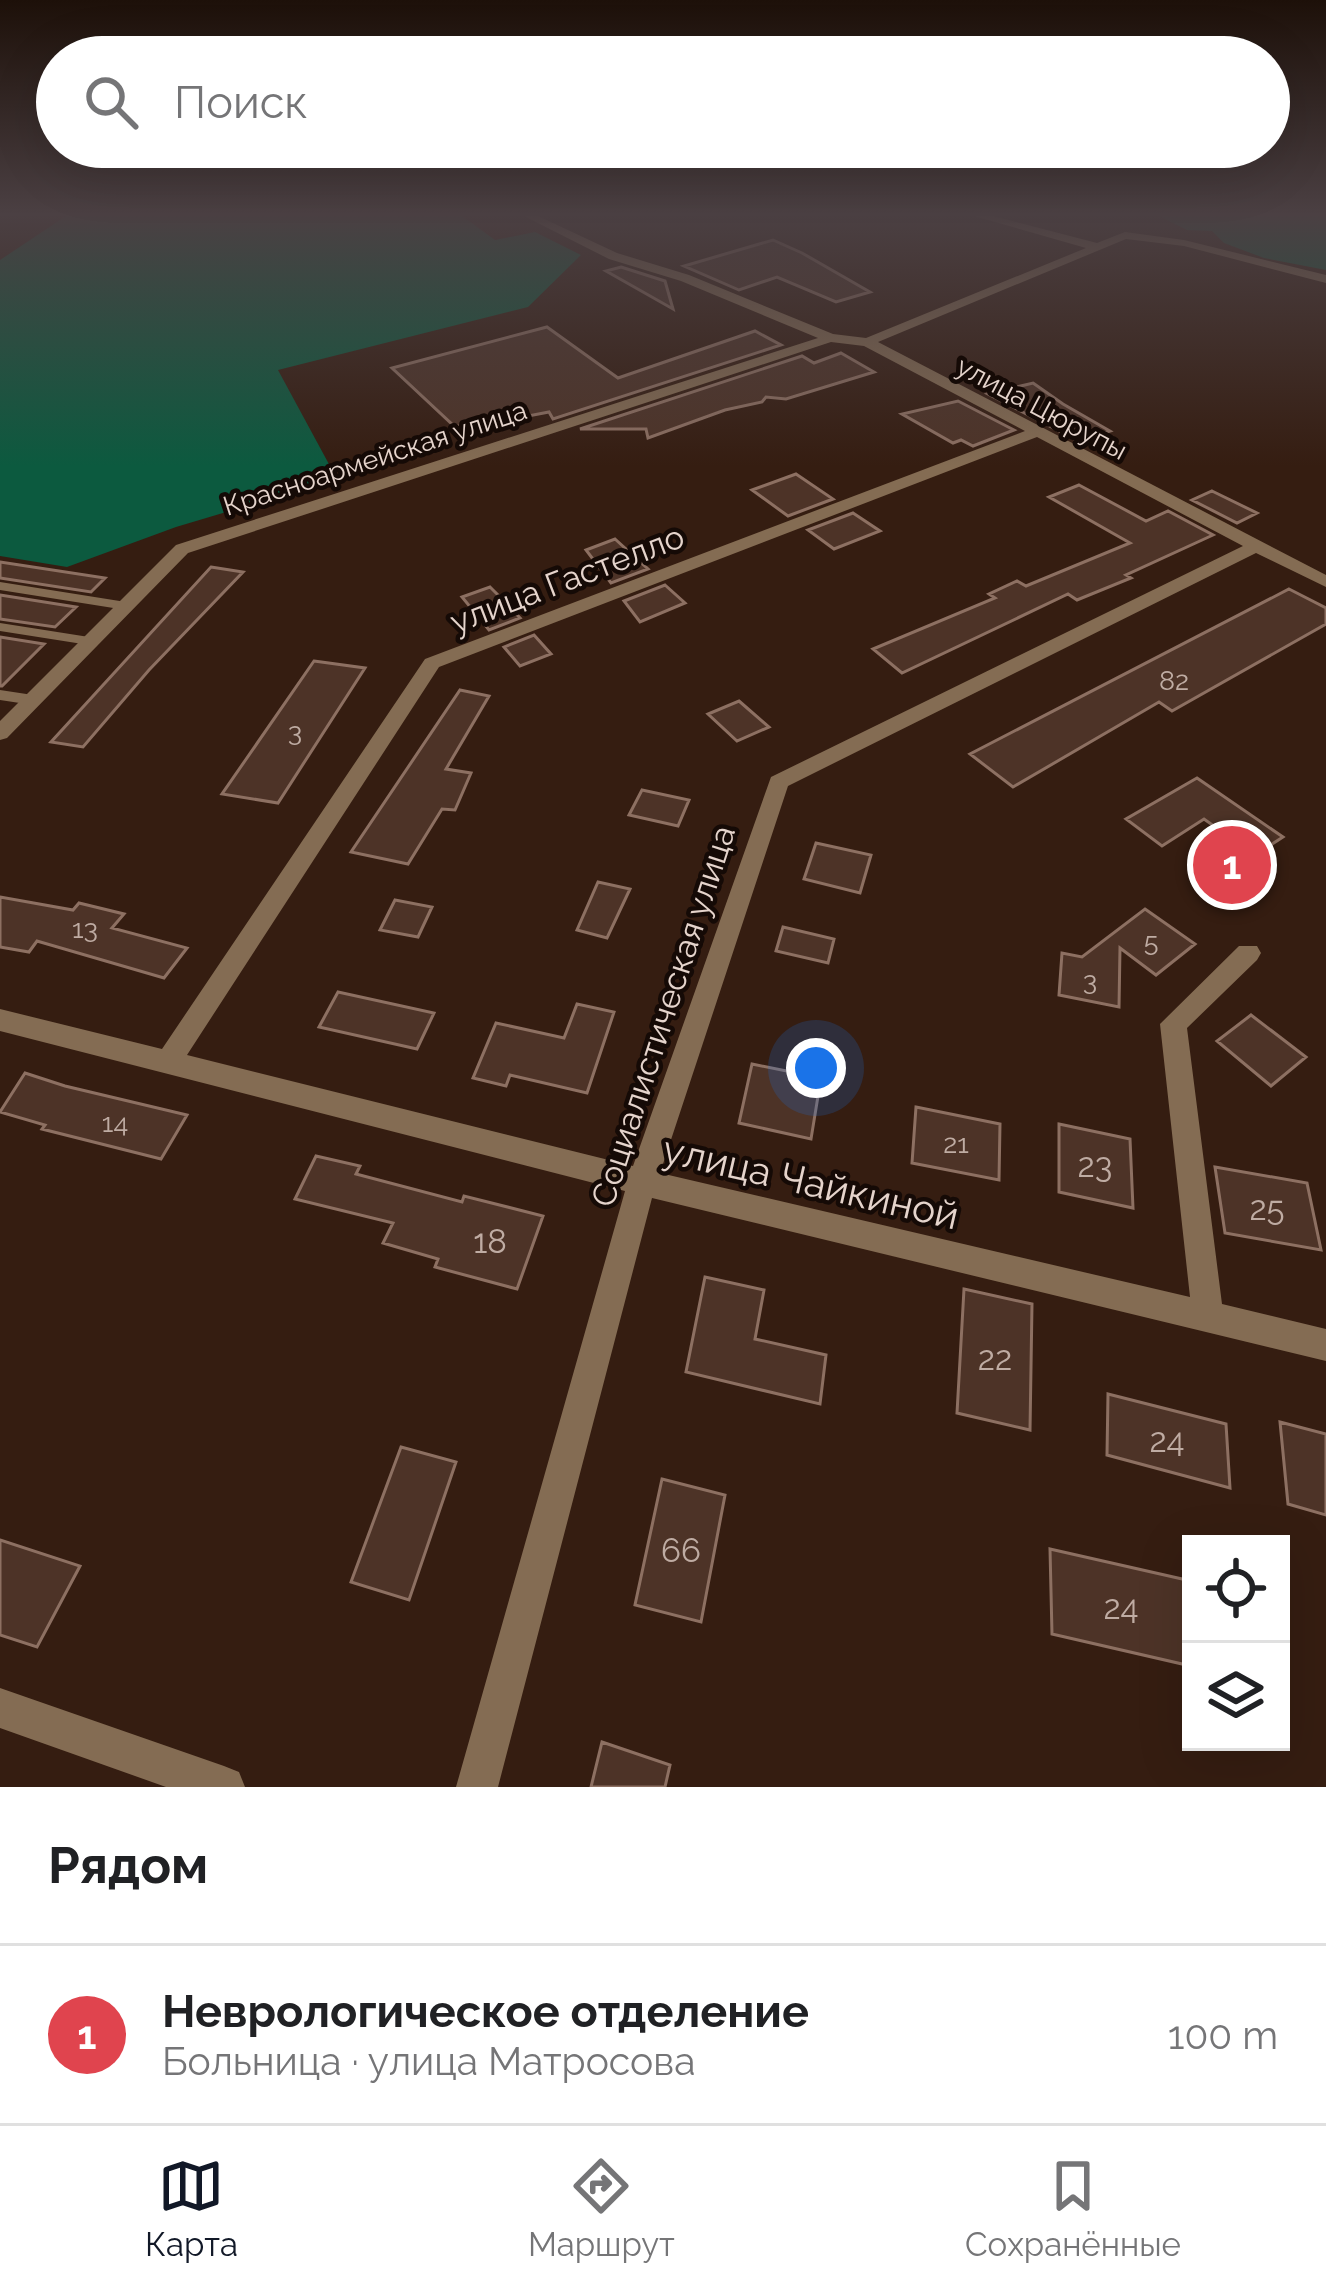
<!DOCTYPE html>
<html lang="ru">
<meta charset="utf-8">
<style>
:root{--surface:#fff;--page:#f2f2f2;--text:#202124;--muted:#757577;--line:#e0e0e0;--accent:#111827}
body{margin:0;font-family:Raleway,sans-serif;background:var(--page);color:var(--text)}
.controls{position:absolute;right:36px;bottom:36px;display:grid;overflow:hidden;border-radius:0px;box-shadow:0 12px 48px #0002}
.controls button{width:108px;height:108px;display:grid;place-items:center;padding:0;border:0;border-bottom:3px solid var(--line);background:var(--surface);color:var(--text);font:60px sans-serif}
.you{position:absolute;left:816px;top:1068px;width:42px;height:42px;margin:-30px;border:9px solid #fff;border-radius:50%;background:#1a73e8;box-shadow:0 0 0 18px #1a73e833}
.badge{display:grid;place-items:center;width:78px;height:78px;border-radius:50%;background:var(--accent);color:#fff;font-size:39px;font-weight:700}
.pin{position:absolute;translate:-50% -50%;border:6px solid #fff;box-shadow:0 3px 12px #0006}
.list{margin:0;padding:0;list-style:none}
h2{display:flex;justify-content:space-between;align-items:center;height:156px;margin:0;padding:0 48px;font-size:51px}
h2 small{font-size:39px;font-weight:400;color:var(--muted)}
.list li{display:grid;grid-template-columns:78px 1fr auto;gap:36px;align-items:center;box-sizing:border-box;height:180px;padding:0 48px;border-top:3px solid var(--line)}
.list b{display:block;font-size:45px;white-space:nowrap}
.list p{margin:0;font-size:39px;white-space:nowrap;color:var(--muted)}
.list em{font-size:39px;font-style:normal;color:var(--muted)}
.icon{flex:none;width:66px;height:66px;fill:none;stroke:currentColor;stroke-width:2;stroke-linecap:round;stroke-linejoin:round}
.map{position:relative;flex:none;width:1326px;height:1787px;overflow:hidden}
.search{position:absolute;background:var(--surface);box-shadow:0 12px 48px #0002;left:36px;right:36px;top:36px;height:132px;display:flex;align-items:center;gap:30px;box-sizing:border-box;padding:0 42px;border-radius:66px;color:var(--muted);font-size:45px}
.sheet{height:336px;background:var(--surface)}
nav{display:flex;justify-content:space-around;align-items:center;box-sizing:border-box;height:168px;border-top:3px solid var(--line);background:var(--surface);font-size:33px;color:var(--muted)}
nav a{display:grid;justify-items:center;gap:6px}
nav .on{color:var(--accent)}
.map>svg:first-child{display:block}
.forest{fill:#0c5a3f}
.building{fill:#4d3327;stroke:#8d7062;stroke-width:3}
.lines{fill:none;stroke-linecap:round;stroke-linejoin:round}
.service{fill:#846c53;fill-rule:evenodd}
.minor{fill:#846c53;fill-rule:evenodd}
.labels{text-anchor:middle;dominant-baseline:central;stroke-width:9;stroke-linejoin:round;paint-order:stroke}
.far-street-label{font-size:27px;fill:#e5d4cc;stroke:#150a06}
.number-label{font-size:27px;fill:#bfaca3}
.street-label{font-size:33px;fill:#e5d4cc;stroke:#150a06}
.near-number-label{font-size:33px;fill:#bfaca3}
.near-street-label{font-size:39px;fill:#e5d4cc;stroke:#150a06}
</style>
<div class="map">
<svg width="1326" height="1787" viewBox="0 0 1326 1787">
<rect width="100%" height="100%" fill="#351d11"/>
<path class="forest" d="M66,216H462L495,240L535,232L581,255L528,307L278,370L337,479L176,527L67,567L0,556V260Z
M1159,216H1326V270L1264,258L1224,243L1212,231L1187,230Z"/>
<path class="building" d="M773,240L802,253L870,292L836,302L777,277L739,290L684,266Z
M621,267L665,281L673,309L606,271Z
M547,327L618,378L755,331L781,345L553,419L549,412L518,418L511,413L474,429L453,425L392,368Z
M841,353L874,372L786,399L766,397L762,402L725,410L648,438L646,429H580L802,356L814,363Z
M1033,383L1063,404L1110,431L1078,441L988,394Z
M958,401L1014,430L973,446L961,440L953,443L902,414Z
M796,474L833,499L788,516L752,490Z
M1079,485L1146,521L1168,511L1213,535L1126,575L1131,578L1077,600L1068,594L902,673L873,649L995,598L989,594L1017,581L1026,586L1130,543L1049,497Z
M1212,491L1257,513L1237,523L1192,500Z
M853,513L880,531L834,549L808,530Z
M615,539L648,569L611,583L586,550Z
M0,562L105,578L91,592L0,578Z
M211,567L243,572L149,670L83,747L51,742Z
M665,585L685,603L640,622L624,601Z
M490,587L507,604L520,618L489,630L462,597Z
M1289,589L1326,608V624L1172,711L1159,702L1013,787L970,754Z
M0,595L76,607L55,627L0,619Z
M534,635L551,654L520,666L504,647Z
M0,637L44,644L2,686H0Z
M314,661L365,668L278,803L222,794Z
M460,690L489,696L446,769L471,773L455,810L442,809L408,864L351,852Z
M739,701L769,727L737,741L708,714Z
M1197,778L1283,837L1255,855L1204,819L1162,846L1126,819Z
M642,790L689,800L678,826L629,815Z
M816,843L871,855L860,893L804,879Z
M598,882L630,889L607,938L577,930Z
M0,897L73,910L79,903L124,914L112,928L187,948L164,978L37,941L29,952L0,947Z
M395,900L432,907L418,937L380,930Z
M1145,909L1195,944L1156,975L1120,948L1119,1007L1059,995L1062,953L1082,957Z
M783,927L834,939L828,963L776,951Z
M338,992L434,1013L417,1049L319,1027Z
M577,1004L614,1012L587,1093L510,1075L506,1086L473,1078L496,1023L564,1038Z
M1251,1015L1306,1057L1271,1086L1217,1041Z
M752,1064L821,1078L811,1139L739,1123Z
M25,1073L65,1086L187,1115L161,1159L42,1129L45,1125L0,1112Z
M916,1107L1000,1124L999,1180L912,1163Z
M1059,1124L1130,1139L1133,1208L1059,1192Z
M316,1156L360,1166L356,1174L462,1202L464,1196L543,1216L517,1289L435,1267L438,1259L383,1243L393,1223L295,1199Z
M1215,1167L1307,1183L1321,1250L1225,1233Z
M705,1277L764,1290L755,1339L826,1355L820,1404L686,1372Z
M964,1289L1032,1304L1030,1430L957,1413Z
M1108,1394L1226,1424L1230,1488L1107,1455Z
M1280,1422L1326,1434V1515L1288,1504Z
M401,1447L456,1462L409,1600L351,1582Z
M662,1479L725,1495L701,1622L635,1605Z
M0,1540L80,1566L37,1647L0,1635Z
M1050,1549L1191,1581V1666L1052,1634Z
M602,1742L670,1765L665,1787H591Z"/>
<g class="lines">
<path class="service" d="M0,582L126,602L133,606L126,610L0,590Z
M0,623L89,637L96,641L89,645L0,631Z
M0,690L33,695L41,700L33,705L0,700Z"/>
<path class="minor" d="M524,216H538L617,253L689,275L833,334L866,338L1086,248L974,216H993L1097,243L1125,232L1184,240L1326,275V283L1184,246L1126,239L878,342L1326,575V587L1256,553L788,786L660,1173L1190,1297L1160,1024L1239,946H1257L1261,953L1257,960L1187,1028L1222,1304L1326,1329V1361L652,1198L498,1787H456L625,1191L0,1031V1009L162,1049L425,659L1025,431L864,346L831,342L188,553L7,738L0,740V721L176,545L818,338L681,281L609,259ZM1037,437L1243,546L771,777L633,1166L187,1055L439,667Z
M0,1688L224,1766L239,1772L245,1787H166L0,1728Z"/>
</g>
<linearGradient id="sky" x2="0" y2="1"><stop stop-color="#1d1009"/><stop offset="0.46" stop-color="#4b4043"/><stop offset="1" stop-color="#4b4043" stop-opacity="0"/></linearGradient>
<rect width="1326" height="466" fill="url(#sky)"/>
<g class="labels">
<g class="far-street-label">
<text transform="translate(1042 408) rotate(28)">улица Цюрупы</text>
<text transform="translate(375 458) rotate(-18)">Красноармейская улица</text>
</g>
<g class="number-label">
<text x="1174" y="680">82</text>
<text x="295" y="731">3</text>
<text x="85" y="928">13</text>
<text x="1151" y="941">5</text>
<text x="1090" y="980">3</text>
<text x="115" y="1122">14</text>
<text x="956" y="1143">21</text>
</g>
<g class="street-label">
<text transform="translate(567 579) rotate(-21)">улица Гастелло</text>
<text transform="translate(663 1016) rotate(-72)">Социалистическая улица</text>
</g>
<g class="near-number-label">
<text x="1095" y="1165">23</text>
<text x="1267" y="1208">25</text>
<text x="490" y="1241">18</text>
<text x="995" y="1358">22</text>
<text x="1167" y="1440">24</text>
<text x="681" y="1550">66</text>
<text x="1121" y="1607">24</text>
</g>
<g class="near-street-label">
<text transform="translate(811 1182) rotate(13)">улица Чайкиной</text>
</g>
</g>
</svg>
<div class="controls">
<button><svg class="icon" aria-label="locate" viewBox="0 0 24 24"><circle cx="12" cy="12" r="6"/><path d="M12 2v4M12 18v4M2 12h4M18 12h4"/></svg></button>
<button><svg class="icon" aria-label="layers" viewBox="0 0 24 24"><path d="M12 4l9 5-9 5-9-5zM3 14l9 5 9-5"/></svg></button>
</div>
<div class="you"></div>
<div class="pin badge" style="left:1232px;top:865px;background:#e0444e">1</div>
<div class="search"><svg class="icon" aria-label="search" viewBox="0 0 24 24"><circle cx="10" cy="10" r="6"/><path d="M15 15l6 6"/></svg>Поиск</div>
</div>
<section class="sheet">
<h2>Рядом<small></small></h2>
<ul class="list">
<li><span class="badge" style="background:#e0444e">1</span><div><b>Неврологическое отделение</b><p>Больница · улица Матросова</p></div><em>100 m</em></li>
</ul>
</section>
<nav>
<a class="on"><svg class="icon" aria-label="map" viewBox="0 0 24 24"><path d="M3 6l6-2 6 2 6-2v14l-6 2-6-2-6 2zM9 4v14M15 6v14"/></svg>Карта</a>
<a><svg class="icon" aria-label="directions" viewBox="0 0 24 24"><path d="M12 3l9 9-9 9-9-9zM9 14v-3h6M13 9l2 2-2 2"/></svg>Маршрут</a>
<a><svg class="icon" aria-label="saved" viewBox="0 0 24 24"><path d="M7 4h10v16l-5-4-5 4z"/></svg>Сохранённые</a>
</nav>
